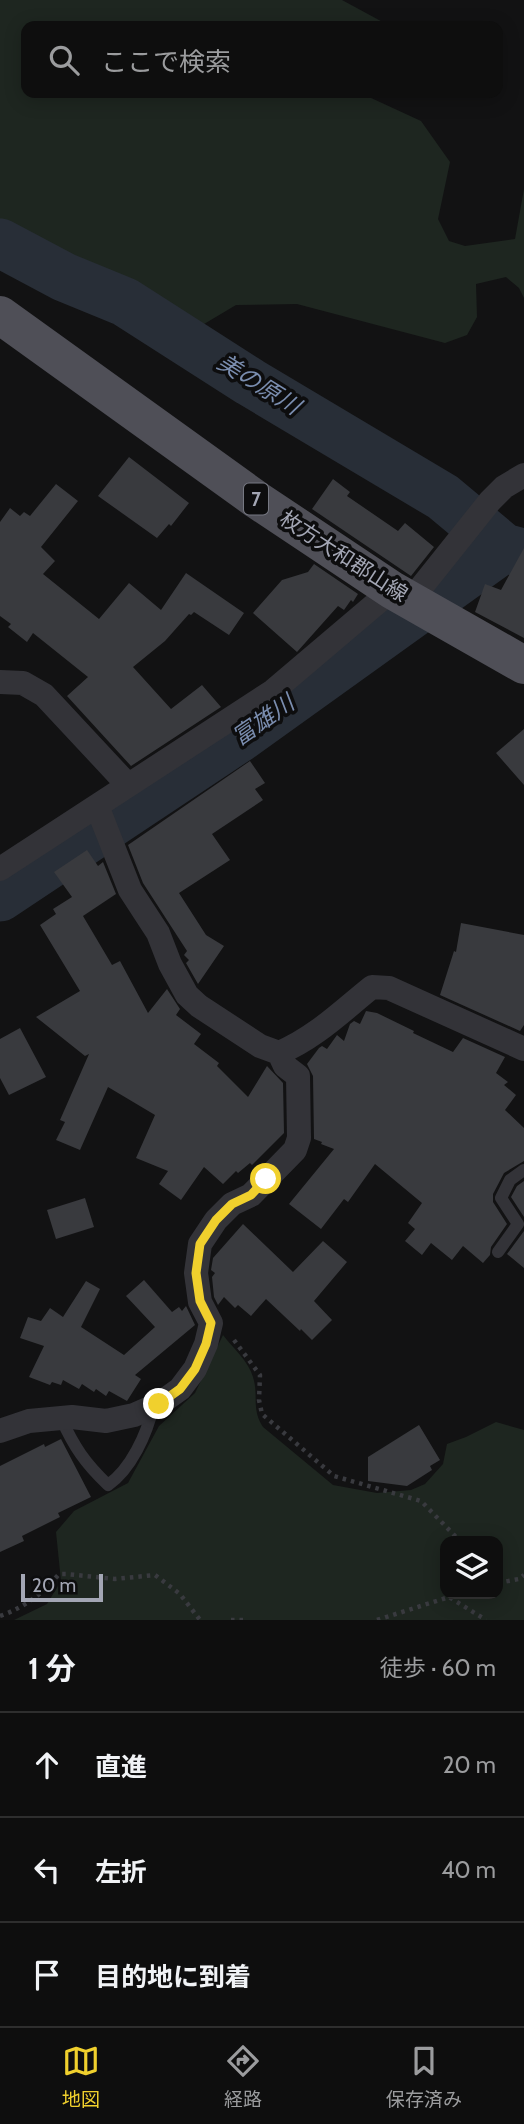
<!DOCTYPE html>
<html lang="ja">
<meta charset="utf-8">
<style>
:root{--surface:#0e0e0e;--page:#171717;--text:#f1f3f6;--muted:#9b9c9e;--line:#2e2e2e;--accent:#f0d02d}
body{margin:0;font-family:Cabin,"Noto Sans JP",sans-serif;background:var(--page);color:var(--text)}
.controls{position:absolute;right:21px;bottom:21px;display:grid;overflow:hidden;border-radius:14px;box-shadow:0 4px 18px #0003}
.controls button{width:63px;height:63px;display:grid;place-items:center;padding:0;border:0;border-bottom:2px solid var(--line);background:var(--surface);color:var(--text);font:35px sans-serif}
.scale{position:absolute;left:21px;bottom:18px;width:82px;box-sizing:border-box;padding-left:7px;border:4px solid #a3a6b4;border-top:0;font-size:19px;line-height:24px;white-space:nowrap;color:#a3a6b4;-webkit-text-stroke:5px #0d0d0e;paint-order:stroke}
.stop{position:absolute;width:21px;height:21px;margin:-16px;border:5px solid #f0d02d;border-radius:50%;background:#fff}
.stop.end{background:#f0d02d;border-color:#fff;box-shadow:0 2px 7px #0008}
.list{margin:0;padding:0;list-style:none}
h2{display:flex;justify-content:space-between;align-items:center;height:91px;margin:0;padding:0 28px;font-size:30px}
h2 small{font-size:23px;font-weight:400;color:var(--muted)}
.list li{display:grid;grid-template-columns:46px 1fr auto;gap:21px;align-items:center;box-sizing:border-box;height:105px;padding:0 28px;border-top:2px solid var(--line)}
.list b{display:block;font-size:26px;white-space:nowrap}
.list em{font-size:23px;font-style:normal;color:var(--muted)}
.icon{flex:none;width:38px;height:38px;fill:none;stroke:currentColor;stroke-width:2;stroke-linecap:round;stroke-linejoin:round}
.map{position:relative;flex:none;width:524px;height:1620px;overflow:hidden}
.search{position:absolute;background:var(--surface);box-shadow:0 4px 18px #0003;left:21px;right:21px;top:21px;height:77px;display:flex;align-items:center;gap:18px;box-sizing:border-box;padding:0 24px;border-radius:14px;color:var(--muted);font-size:26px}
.sheet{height:406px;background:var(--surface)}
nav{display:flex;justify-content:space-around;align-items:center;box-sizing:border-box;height:98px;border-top:2px solid var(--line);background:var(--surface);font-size:19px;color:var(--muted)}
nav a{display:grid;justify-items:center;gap:4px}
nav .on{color:var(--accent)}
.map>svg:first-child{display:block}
.green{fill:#1e2620;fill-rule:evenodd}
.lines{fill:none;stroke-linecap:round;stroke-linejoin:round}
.river{stroke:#282e37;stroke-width:49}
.building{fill:#393a3e}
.path{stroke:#393a3f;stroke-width:4.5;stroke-dasharray:3.5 5;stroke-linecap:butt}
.service{stroke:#333338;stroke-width:12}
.minor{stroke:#333338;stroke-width:24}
.primary{stroke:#4f4f57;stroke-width:38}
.route{stroke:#f0d02d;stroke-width:9}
.labels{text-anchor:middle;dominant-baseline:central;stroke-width:7;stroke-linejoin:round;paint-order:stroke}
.shield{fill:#0d0d0e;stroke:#767882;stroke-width:2}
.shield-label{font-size:19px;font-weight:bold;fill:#a3a6b4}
.street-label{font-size:21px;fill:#a3a6b4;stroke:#0d0d0e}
.water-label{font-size:23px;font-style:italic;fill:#7a8daf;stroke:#0d0d0e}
</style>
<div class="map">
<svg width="524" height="1620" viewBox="0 0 524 1620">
<rect width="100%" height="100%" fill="#121213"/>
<path class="green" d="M0,0H342L390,26H26V93H365L369,97L421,121L450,162L438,219L449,241L465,246L515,239L524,189V298L519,288L506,277L476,284L477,317L467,335L445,343L297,304L236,305L194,330L143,301L5,239L0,236Z
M223,1335C233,1348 249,1362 253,1377C259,1396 251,1409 263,1427L333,1485L377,1493L411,1490L425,1484L443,1464L447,1444L466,1437L496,1422L524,1430V1620H14L47,1604L61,1581L56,1532L74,1511L128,1483L159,1426L195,1393ZM445,1541H498V1594H445Z"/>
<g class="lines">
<path class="river" d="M0,243L64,277L125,302L250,382L443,497L504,548L519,552
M0,897L239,738L504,548"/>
</g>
<path class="building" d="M129,457L189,503L171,526L169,524L157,538L98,496Z
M333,479L350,492L347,496L398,531L405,523L434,547L411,576L312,509Z
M56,484L78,501L41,547L55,561L43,574L99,619L129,583L161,610L186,573L244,613L229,635L194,612L191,615L189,614L165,641L133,667L171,709L202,685L221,707L131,766L67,696L88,677L33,633L27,642L8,627L11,624L0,616V522L10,508L20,516L24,512L30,516Z
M524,548V638L475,612L485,584L501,590Z
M314,564L358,594L353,602L351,600L344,610L338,606L297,652L253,613L282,580L308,572Z
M524,729V785L496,753Z
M250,761L265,783L255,789L263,800L212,834L230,860L179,893L206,935L224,946L198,984L186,963L189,960L184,955L187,951L143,883L128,845Z
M87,850L98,866L103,862L116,894L83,916L112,965L120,961L148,1013L167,989L180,1009L176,1015L201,1034L194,1044L219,1063L217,1066L248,1097L267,1066L283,1083L284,1133L252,1165L250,1163L238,1173L236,1171L223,1184L204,1167L181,1200L159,1184L168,1171L136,1158L155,1115L108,1087L80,1150L56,1140L65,1122L60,1120L89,1054L85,1056L36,1017L80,991L40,925L56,914L53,909L72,897L54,872Z
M461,923L524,935V1025L520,1031L440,995L454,951L456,952Z
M366,1011L377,1013L414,1031L413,1033L453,1052L463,1038L505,1057L496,1073L508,1082L504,1085L516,1095L505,1110L524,1128V1161L504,1173L493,1194V1202L507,1224L491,1247L490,1255L483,1263L463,1246L452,1260L431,1243L422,1255L405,1241L415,1229L408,1223L422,1203L375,1164L348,1202L344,1199L321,1229L289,1204L334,1149L321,1144L322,1142L314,1139L313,1076L307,1064L319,1048L322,1046L327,1049L337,1035L344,1041L350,1024L354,1021L360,1024Z
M20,1028L46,1077L9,1095L0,1078V1039Z
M524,1181V1217L511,1197L517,1186Z
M85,1198L94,1227L56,1239L47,1210Z
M243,1224L293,1272L323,1241L347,1262L314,1301L332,1320L312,1340L301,1329L300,1331L266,1299L251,1316L238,1305L235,1308L224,1297L218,1305L214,1297L212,1277L215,1273L211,1270L213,1258Z
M524,1231V1268L507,1254Z
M144,1280L172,1312L179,1307L182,1311L186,1306L195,1325L135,1375L141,1379L127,1401L109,1391L106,1396L96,1389L94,1392L82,1384L79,1389L63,1380L61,1385L52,1382L50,1385L29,1377L44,1346L20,1338L28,1317L41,1321L50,1308L63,1317L86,1281L100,1289L81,1327L124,1355L155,1327L126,1296Z
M419,1425L440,1460L430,1466L432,1470L407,1486L368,1481V1457Z
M61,1439L91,1497L58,1513L60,1517L22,1536L24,1541L0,1552V1466L44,1444L45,1447Z"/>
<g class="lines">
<path class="path" d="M234,1340L260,1375L259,1400L262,1414L334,1476L421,1501L460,1541
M498,1583L519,1579L524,1575
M450,1597L460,1594
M0,1616C25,1607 42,1594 59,1574H66L115,1579L155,1575L180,1594L200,1620
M231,1620H244
M377,1620L449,1597L486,1620"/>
<path class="service" d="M498,1252L518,1224L501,1198L510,1180L524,1170
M61,1418C74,1447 85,1463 108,1485C131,1469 147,1434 153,1407"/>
<path class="minor" d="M411,600L490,501L504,487L524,475
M0,682L23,683L44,695L127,784
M97,806L130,890L158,933L170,964L187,995L199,1006L260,1046L279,1053C315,1038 342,1011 372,987L389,988L524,1049
M0,869L273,691L392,590
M0,1431L29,1421L72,1417L106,1421L134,1415L159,1404L180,1389L195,1369L206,1344L211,1323L200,1302L196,1273L200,1244L216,1220L232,1204L251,1195L295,1150L299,1138L298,1076L285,1066L279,1053"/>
<path class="primary" d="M0,315L257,500L392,590L524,665"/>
</g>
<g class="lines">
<path class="route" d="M159,1404L180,1389L195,1369L206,1344L211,1323L200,1301L196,1273L200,1244L216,1220L232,1204L251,1195L266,1179"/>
</g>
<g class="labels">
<rect class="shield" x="244" y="483.5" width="24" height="31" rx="5"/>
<g class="shield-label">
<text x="256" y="499">7</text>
</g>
<g class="street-label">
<text transform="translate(344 556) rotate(33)">枚方大和郡山線</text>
</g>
<g class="water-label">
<text transform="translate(259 384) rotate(32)">美の原川</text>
<text transform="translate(263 720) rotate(-35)">富雄川</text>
</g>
</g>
</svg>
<div class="controls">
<button><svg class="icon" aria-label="layers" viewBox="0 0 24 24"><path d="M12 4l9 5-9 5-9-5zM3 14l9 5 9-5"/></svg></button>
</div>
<div class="scale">20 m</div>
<div class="stop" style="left:266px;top:1179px"></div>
<div class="stop end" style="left:159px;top:1404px"></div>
<div class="search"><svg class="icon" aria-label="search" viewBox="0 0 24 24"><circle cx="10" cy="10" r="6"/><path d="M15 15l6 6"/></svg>ここで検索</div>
</div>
<section class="sheet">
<h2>1 分<small>徒歩 · 60 m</small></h2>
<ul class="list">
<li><svg class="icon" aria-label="ahead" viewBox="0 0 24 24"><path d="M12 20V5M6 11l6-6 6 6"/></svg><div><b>直進</b></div><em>20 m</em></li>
<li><svg class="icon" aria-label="left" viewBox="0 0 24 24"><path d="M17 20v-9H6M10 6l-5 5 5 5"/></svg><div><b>左折</b></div><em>40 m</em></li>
<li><svg class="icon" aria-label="arrive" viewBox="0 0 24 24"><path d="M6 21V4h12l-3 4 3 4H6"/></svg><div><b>目的地に到着</b></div></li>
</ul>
</section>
<nav>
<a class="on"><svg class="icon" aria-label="map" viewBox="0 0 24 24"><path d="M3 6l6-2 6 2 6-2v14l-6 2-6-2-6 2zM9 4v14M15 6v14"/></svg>地図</a>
<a><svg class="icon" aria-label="directions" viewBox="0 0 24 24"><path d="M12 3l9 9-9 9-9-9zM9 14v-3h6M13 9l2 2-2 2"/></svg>経路</a>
<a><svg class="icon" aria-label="saved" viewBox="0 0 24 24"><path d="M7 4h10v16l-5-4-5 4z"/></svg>保存済み</a>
</nav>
